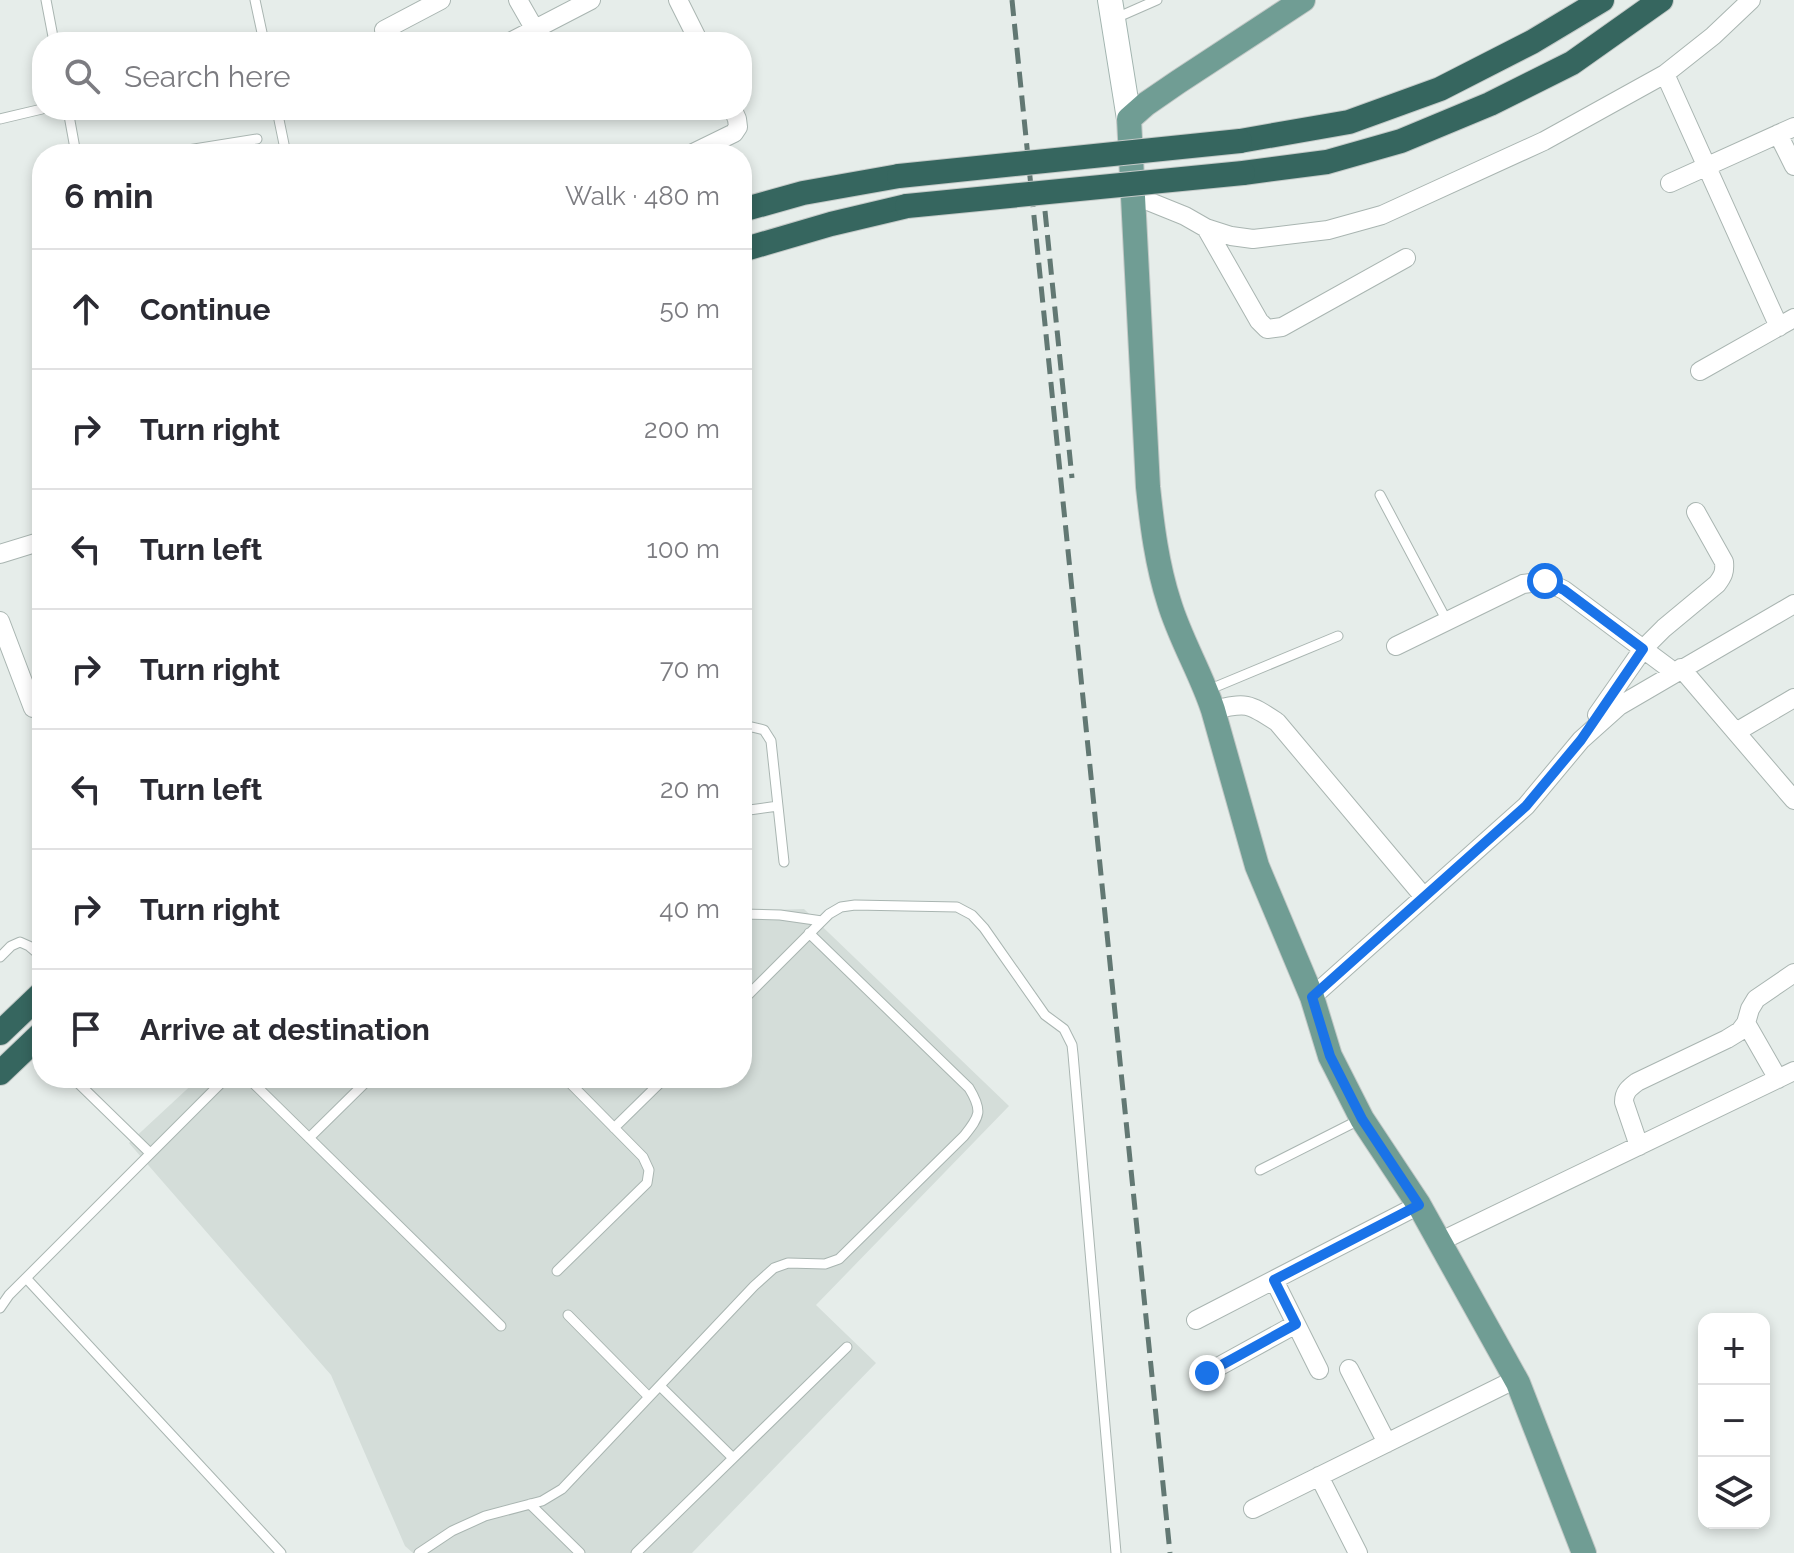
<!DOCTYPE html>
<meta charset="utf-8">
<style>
:root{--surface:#fff;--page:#f2f2f3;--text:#2b2b33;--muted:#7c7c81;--line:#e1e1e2}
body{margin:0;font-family:Raleway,sans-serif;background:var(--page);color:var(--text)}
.controls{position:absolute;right:24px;bottom:24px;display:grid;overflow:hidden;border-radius:16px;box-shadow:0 4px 12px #0003}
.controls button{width:72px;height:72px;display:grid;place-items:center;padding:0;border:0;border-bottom:2px solid var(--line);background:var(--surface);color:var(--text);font:40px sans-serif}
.stop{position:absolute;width:24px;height:24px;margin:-18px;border:6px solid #1a73e8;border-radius:50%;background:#fff}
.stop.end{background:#1a73e8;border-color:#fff;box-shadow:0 2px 8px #0008}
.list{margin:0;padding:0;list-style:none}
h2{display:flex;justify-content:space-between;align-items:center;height:104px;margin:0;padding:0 32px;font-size:34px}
h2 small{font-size:26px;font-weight:400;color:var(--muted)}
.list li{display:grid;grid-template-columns:52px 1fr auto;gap:24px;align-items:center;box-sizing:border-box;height:120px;padding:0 32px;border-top:2px solid var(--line)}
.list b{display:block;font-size:30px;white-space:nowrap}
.list em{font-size:26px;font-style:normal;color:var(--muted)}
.icon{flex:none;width:44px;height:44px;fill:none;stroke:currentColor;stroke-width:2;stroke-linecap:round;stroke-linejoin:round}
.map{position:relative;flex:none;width:1794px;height:1553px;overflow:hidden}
.search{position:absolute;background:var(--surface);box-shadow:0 4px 12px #0003;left:32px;top:32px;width:720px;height:88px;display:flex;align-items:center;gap:20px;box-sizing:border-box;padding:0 28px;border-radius:32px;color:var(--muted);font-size:30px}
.panel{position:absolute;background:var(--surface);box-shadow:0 4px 12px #0003;left:32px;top:144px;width:720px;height:944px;border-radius:32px}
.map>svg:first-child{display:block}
.built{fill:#d4ddd9}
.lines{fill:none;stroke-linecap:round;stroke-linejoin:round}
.lane-casing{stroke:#a9b5b1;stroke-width:11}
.street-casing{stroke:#a9b5b1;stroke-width:20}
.secondary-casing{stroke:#a2b4af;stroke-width:26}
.primary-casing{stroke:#c3c9c7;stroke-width:26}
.highway-casing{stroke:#c3c9c7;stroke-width:26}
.lane{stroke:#fff;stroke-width:9}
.street{stroke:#fff;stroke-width:18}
.secondary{stroke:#fff;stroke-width:24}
.primary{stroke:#709d94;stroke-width:24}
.highway{stroke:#36665f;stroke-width:24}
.rail{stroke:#627873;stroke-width:5;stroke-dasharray:16 8;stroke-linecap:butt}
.highway-bridge-casing{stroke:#c3c9c7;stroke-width:26;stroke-linecap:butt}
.highway-bridge{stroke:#36665f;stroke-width:24}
.route{stroke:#1a73e8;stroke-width:10}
</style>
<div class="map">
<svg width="1794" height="1553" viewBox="0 0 1794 1553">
<rect width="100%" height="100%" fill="#e6edea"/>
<path class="built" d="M804,909L1009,1106L816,1305L876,1363L692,1553H413L405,1546L331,1375L129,1143L199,1078H742V911Z"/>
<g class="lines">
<defs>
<path id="lane" d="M46,0L54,42
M255,0L264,42
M1116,18L1157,0
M68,110L76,154
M277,110L286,154
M0,119L42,109
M163,154L257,139
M1380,495L1447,621
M1208,690L1338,636
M742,728L752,727L764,730L771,741L784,862
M742,811L778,806
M742,914L780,915L822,921
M0,957L11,946L20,942L29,946L42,957
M742,1001L829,914L841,907L855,905L957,907L972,915L984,928L1045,1015L1064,1029L1072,1045L1073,1054L1116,1553
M73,1078L150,1153
M248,1078L501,1326
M614,1128L665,1078
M309,1138L370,1078
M1260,1170L1359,1120
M557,1271L647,1183L649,1170L643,1157L565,1078
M26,1278L281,1553
M0,1308L9,1295L226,1078
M568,1315L649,1397
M660,1386L733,1458
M530,1504L580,1553
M419,1553L452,1531L485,1516L542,1501L562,1489L754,1286L774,1268L788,1263L825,1264L839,1259L964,1136C980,1116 983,1111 969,1088L809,933
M636,1553L847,1347"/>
<path id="street" d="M518,0L542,42
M678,0L699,42
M384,30L441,0
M510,42L591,0
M1665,74L1779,327
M1778,134L1794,166
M691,154L734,133L738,127L737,119L733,110
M1670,183L1794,127
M1133,195L1185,216L1206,228L1231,236L1253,239L1328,230L1382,215L1544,141L1665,74L1713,36L1751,0
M1206,228L1259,321L1267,329L1282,327L1406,258
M1700,371L1794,318
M0,554L42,541
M0,621L33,708
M1396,646L1523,584L1545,581L1564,590L1674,672
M1681,668L1794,800
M1213,710C1247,702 1248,703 1277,722L1424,897
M1597,715L1643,649L1664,628L1717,584C1723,576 1725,572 1724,562L1696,512
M1736,732L1794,698
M1312,997L1526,806L1581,740L1619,706L1794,604
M1746,1023L1778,1079
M1639,1146L1624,1102C1624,1092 1629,1088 1637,1082L1727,1039L1740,1031L1746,1023L1750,1009L1756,999L1794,973
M1439,1242L1794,1071
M1274,1280L1319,1370
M1196,1320L1419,1205
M1349,1369L1387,1443
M1207,1373L1296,1324
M1319,1476L1358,1553
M1253,1509L1516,1379"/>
<path id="secondary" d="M1110,0L1129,119"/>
<path id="primary" d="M1303,0L1178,82L1146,104L1129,119L1148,487C1152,525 1157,565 1169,602C1180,639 1201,673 1213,710L1257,866L1312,997L1330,1056L1362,1119L1419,1205L1518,1383L1584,1553"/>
<path id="highway" d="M1240,141L1349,122L1440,89L1532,42L1602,0
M1243,173L1327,162L1401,141L1490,104L1572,63L1661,0
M742,210L803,193L899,176
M742,250L831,224L907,206
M0,1033L42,993
M0,1073L42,1033"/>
</defs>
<use href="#lane" class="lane-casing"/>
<use href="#street" class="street-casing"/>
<use href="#secondary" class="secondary-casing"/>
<use href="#primary" class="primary-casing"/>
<use href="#highway" class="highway-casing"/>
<use href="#lane" class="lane"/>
<use href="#street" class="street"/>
<use href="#secondary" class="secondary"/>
<use href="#primary" class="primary"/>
<use href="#highway" class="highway"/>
<path class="rail" d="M1012,0L1170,1553
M1045,211L1072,478"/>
<defs>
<path id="highway-bridge" d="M899,176L1240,141
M907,206L1243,173"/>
</defs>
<use href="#highway-bridge" class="highway-bridge-casing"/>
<use href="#highway-bridge" class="highway-bridge"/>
</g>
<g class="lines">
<path class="route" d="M1207,1373L1296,1324L1274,1280L1419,1205L1362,1119L1330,1056L1312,997L1526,806L1581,740L1643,649L1564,590L1545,581"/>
</g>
</svg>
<div class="controls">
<button>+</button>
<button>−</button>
<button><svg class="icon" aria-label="layers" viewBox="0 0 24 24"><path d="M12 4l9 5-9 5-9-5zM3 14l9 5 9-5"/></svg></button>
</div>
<div class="stop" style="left:1545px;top:581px"></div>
<div class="stop end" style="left:1207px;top:1373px"></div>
<div class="search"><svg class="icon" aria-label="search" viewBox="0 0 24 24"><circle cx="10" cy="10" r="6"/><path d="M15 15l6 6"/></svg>Search here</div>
<section class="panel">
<h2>6 min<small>Walk · 480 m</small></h2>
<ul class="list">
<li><svg class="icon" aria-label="ahead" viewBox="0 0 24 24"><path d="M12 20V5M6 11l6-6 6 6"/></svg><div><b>Continue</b></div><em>50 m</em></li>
<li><svg class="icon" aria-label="right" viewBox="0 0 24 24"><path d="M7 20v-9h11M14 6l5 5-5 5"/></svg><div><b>Turn right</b></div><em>200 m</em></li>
<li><svg class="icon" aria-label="left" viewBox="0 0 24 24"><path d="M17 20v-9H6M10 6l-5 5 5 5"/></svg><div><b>Turn left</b></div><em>100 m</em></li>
<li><svg class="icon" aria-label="right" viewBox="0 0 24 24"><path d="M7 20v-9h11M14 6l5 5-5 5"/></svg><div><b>Turn right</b></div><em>70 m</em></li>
<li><svg class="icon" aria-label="left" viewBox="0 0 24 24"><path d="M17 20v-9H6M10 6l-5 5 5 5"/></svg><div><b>Turn left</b></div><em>20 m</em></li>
<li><svg class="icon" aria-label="right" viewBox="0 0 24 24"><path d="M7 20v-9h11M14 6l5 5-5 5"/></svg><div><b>Turn right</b></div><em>40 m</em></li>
<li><svg class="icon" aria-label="arrive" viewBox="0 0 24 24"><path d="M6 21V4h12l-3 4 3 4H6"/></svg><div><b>Arrive at destination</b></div></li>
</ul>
</section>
</div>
